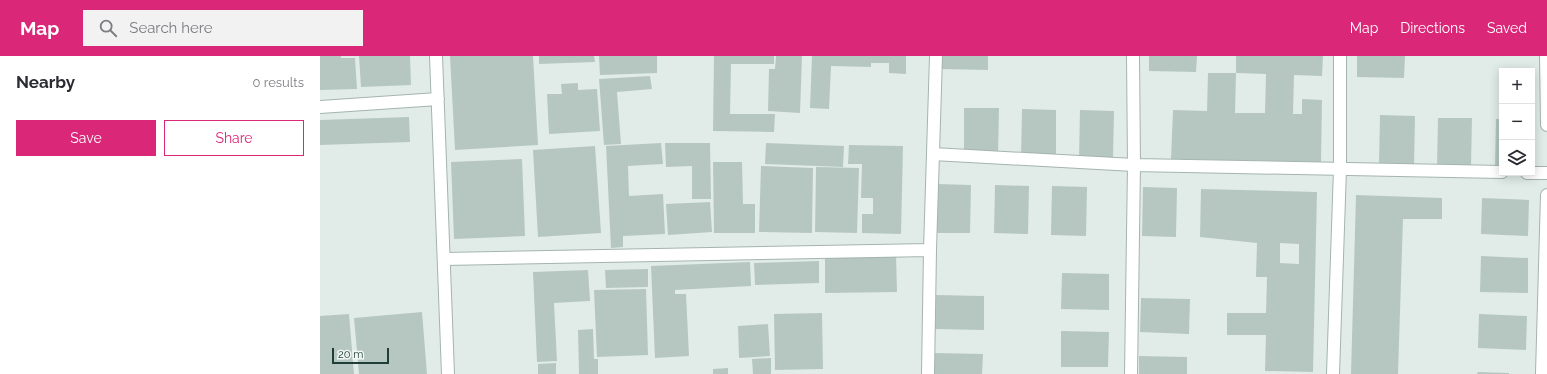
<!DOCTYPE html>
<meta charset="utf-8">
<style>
:root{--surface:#fff;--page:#f2f2f3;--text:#2b2b33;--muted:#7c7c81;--line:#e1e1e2;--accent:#db2777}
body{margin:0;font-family:Raleway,sans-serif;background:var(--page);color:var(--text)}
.controls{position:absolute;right:12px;top:12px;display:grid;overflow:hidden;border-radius:0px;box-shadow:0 2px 10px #0003}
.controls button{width:36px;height:36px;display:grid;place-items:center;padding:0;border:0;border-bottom:1px solid var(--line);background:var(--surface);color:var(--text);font:20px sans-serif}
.scale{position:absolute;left:12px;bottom:10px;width:57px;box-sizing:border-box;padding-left:4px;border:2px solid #213d37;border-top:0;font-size:11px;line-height:14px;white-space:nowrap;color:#213d37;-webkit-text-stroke:3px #f1f8f5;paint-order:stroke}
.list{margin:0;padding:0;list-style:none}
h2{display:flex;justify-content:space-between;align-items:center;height:52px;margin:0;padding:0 16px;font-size:17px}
h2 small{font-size:13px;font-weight:400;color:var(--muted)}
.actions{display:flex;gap:8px;padding:12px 16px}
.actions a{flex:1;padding:9px 0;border:1px solid var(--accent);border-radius:0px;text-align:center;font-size:14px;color:var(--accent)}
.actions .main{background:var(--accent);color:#fff}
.icon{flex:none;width:22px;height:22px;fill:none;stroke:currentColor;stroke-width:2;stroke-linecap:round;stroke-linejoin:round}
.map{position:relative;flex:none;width:1227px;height:318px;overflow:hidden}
header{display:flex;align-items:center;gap:24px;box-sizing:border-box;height:56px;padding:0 20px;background:var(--accent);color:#fff}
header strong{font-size:19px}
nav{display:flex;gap:22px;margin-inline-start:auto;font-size:14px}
.search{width:280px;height:36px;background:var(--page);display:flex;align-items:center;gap:10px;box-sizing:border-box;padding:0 14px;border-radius:0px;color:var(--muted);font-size:15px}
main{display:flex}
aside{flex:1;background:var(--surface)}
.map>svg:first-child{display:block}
.building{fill:#b6c7c1;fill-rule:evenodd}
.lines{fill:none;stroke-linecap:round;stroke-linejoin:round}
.minor-casing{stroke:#a4b4af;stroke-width:14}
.minor{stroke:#fff;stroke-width:12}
</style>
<header>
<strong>Map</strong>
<div class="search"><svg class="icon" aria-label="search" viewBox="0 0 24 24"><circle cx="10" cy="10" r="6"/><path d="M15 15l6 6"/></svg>Search here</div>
<nav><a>Map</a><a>Directions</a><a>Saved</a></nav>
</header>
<main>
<aside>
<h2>Nearby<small>0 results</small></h2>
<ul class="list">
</ul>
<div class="actions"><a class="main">Save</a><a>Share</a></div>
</aside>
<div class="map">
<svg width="1227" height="318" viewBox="0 0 1227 318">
<rect width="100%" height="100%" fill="#e1ece8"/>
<path class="building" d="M0,0H21V2H35L37,33L0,34Z
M39,0H90L91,29L41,31Z
M130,0H213L218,89L135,94Z
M219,0H274L275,6L219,8Z
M279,0H337V17L280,19Z
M394,0H454V8H411L410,58H455L454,76L393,75Z
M456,0H482L480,57L448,55L449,13H455Z
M492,0H586V18L569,17V7H551V11L511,10L509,53L490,52Z
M621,0H668V14L621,13Z
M829,0H877L876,16L829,15Z
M916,0H1003L1002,20L974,19L973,58H982V43L1002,44L1001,106L851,103L853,54L887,55L888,17H916L915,57H945L946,18L916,17Z
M1037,0H1085L1084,22L1037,21Z
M330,20L332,33L297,36L301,88L284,89L279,23Z
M258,27V34L277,33L280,75L229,78L227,38H242L241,28Z
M644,52H679L678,101L644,100Z
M702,53L736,54V102H701Z
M760,54L794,55L793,103H759Z
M1060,59L1095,60L1094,110L1059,108Z
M89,61L90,86L0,89V64Z
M1118,62H1152L1151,111L1117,110Z
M1176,63H1182V111H1175Z
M341,87L343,108L308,110L309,140L343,138L345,178L303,180V191L291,192L286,90Z
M345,87H390L391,143H372V110L346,111Z
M446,87L524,90L523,111L445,108Z
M529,89L583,90L581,178L542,177V158H553V142H541L542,108H528Z
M275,90L281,177L218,181L213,94Z
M202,103L205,180L134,183L131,106Z
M393,106H422L423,148H435V177H394Z
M441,110L493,112L492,177L439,176Z
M496,111L539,112L537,177L495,176Z
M617,128L651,129L650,177H616Z
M675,129L709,130L708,178L674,177Z
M732,130L767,131L766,180L731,179Z
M823,131L857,132L856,181L822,180Z
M881,133L997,136L993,316L945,315L946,279H907V257H946L947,221H936L937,187L880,181ZM960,187L979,188V208L960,207Z
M1036,139L1122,142V163H1083L1078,318H1031Z
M1162,142L1209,144L1208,180L1161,178Z
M390,146L392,176L348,179L346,148Z
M576,199L577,236L505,237V200Z
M1161,200L1208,202V237L1160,236Z
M499,205V227L435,229L434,207Z
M430,206L431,230L355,234V238H366L369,300L335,302L331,210Z
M328,213V231L286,232L285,214Z
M268,214L270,245L234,247L237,305L217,306L213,216Z
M742,217L789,218V254L741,253Z
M326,233L328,299L277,301L274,234Z
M616,239L664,240V274L615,273Z
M821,242L870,243L869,278L820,276Z
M102,256L107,318H39L34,262Z
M502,257L503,313L455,314L454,258Z
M29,258L34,318H0V260Z
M1159,258L1207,260L1206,294L1158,292Z
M448,268L450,300L419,302L418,270Z
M273,273L274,303H278V318H259L258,274Z
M741,275L789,276L788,311H741Z
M614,297L663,298L662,318H614Z
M819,300L867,301V318H819Z
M451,302V318H433L432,303Z
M236,307V318H218V308Z
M408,312V318H393V313Z
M1158,316L1189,317V318H1157Z"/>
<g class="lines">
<defs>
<path id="minor" d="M116,0L128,318
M1226,0L1227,69
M0,51L118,43
M613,98L814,109L1182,116
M1207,117H1227
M124,203L610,194
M608,318L610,194L616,0
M811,318L814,109L813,0
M1013,318L1020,113V0
M1222,318L1227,139"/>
</defs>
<use href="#minor" class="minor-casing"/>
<use href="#minor" class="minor"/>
</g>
</svg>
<div class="controls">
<button>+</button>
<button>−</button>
<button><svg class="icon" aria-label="layers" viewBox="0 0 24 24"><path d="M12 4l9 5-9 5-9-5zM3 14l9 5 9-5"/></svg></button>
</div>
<div class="scale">20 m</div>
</div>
</main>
